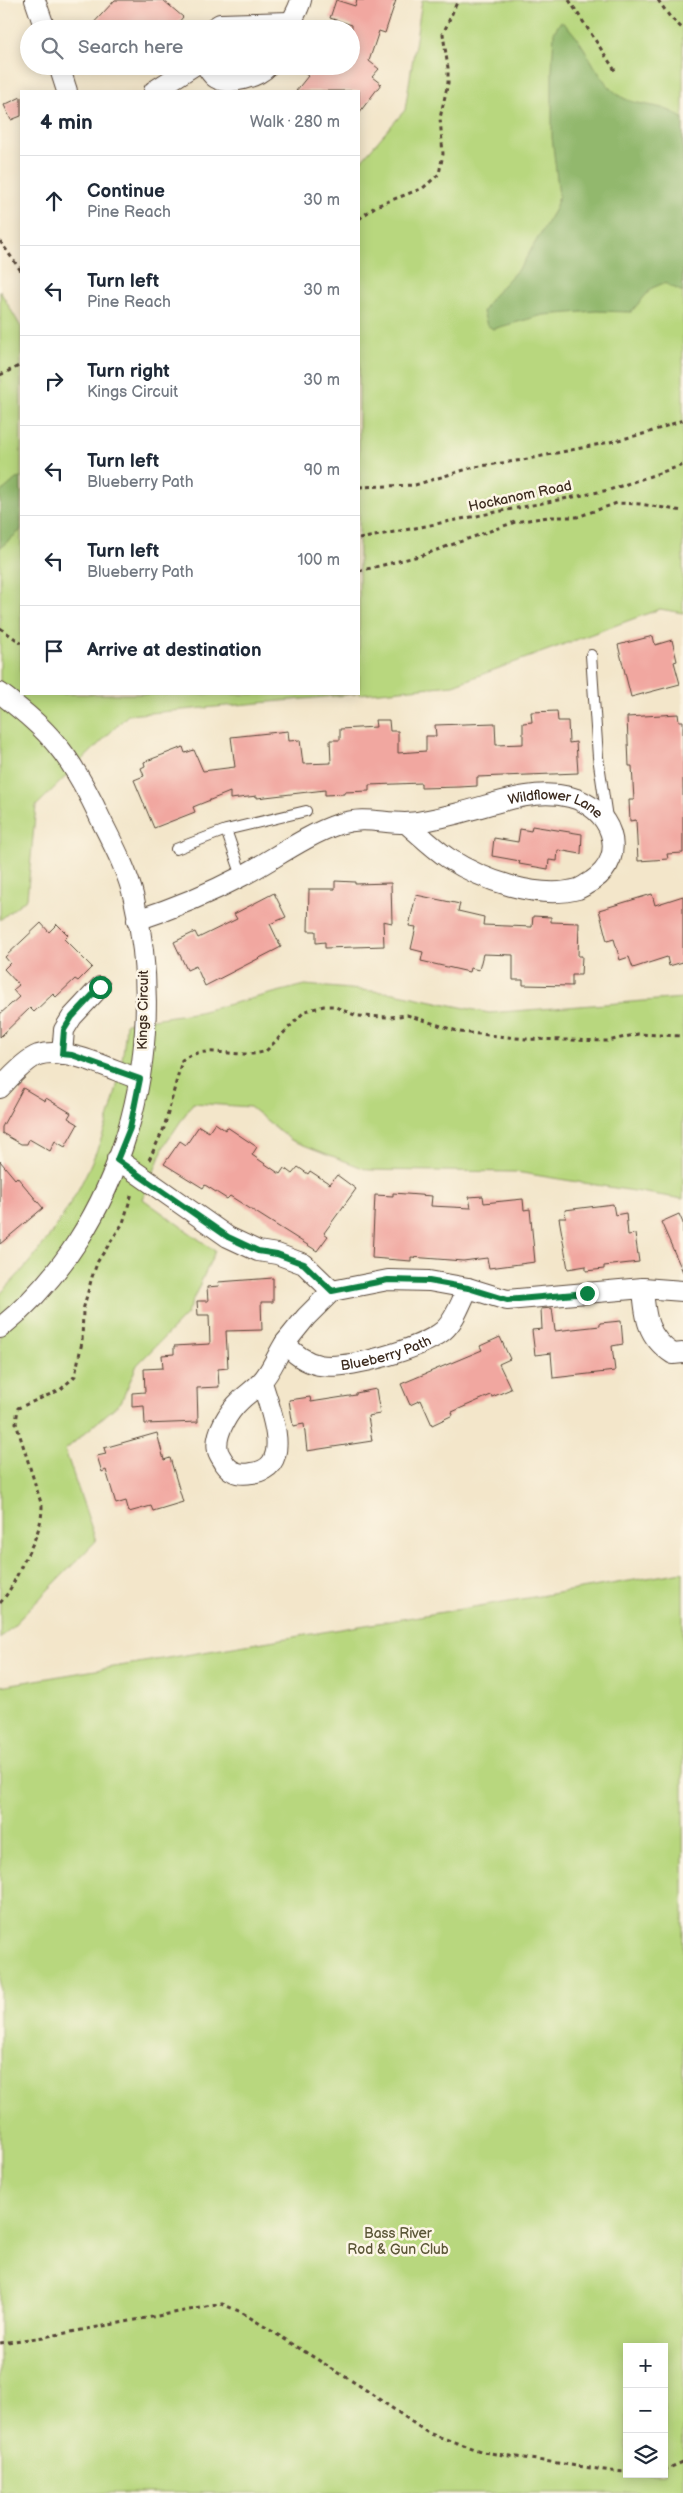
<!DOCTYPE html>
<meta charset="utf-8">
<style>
:root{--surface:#fff;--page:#f2f2f3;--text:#1f2937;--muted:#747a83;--line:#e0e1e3}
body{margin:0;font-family:"Balsamiq Sans",sans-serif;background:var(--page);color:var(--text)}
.controls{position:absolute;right:15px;bottom:15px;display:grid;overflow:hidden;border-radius:0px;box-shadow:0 2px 12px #0003}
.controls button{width:45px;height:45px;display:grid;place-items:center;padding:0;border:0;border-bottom:1px solid var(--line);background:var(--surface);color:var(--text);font:25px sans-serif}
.stop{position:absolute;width:15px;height:15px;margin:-11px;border:4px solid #0b8043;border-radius:50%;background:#fff}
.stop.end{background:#0b8043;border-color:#fff;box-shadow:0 1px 5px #0008}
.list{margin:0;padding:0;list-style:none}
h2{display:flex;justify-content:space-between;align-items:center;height:65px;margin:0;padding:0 20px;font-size:21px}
h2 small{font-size:16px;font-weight:400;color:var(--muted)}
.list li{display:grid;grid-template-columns:32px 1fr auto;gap:15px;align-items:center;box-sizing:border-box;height:90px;padding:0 20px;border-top:1px solid var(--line)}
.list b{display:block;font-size:19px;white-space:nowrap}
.list p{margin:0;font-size:16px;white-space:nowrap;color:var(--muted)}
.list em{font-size:16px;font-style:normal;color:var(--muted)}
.icon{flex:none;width:28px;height:28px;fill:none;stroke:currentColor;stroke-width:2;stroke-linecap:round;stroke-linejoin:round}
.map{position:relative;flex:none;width:683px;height:2493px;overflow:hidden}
.search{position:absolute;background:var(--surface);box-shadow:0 2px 12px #0003;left:20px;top:20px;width:340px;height:55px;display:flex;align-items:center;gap:12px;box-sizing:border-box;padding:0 18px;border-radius:28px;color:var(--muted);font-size:19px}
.panel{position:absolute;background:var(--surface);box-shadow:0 2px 12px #0003;left:20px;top:90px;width:340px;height:605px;border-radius:0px}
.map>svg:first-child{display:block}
.green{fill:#b8d77e;stroke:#7a804e;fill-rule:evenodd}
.forest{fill:#92b86d;stroke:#667146}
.building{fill:#f1a7a0}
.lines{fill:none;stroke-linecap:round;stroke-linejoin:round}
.lane-casing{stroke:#574638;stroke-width:12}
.street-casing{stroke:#574638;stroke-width:22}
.path{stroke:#574638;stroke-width:3;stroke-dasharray:4 4;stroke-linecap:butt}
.lane{stroke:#fff;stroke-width:10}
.street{stroke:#fff;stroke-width:20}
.route{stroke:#0b8043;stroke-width:6}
.labels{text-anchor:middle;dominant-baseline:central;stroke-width:5;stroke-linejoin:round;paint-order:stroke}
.street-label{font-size:14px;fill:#3b2a1e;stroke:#fcf5e5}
.park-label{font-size:14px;fill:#5a5536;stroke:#fcf5e5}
</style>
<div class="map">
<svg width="683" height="2493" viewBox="0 0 683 2493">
<rect width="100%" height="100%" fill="#fcf5e5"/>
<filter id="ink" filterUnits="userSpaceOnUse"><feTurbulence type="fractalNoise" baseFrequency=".02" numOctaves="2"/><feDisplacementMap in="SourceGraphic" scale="10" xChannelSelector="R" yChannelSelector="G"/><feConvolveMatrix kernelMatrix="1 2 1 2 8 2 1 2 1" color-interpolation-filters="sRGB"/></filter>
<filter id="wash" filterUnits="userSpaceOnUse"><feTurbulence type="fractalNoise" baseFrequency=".0096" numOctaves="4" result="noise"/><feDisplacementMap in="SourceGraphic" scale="20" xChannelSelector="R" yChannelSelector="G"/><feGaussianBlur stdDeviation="1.12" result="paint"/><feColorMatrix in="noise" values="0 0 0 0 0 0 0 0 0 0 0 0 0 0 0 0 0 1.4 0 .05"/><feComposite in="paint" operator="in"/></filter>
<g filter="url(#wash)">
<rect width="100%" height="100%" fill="#f3e6ca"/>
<path class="green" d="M422,0H683V613L660,609L453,685L359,694V163L405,110Z
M0,291L21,327V694H357L128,715L36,806L27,898L0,920Z
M305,985L394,993L489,1013L683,998V1199L516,1172L368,1170L291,1140L250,1107L193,1103L164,1146L143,1199L215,1251L186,1315L137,1365L121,1402L65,1450L96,1541L0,1639V1294C73,1222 120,1125 126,1023L199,1012Z
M683,1572V2493H0V1686ZM627,2347H664V2474H627Z"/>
<path class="forest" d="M561,21C586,40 592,73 616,93C630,106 653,103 670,111C675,113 679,116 683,119V292L664,283L652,288L631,312L596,311L543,315L493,329L487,325L483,312L491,298L522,265L555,209L559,196L552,137V71L554,32Z
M21,478V530L0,548V493L16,479Z"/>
<g id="blocks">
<path class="building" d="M115,0H163L183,17L173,29H88Z
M336,0L355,6L357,0H396L385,33L379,31L369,61L379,69L372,77L381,84L359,113V91H296L308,76L295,66H351L352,25L330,18Z
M21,97V116L11,120L4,105Z
M653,636L655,645L672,640L677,661L674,662L680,684L631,697L618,645Z
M557,711L558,721H568L569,743L576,742L578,773L477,777V786L460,787L421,788V783L369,785V791L344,792V794L325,795V790L257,798V796L230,799V792L193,807L195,812L154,828L134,780L144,776L141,768L145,766L144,762L183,747L185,753L194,750L203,771L235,767L231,737L288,731L289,741L300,740L303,764L331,763L330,740H340V729L376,727L375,720H389L390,731H398V753L426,751V736H436L435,725L495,723L496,745L523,744V723L532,722L531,712Z
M678,714L679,721H683V853L667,854L668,859L638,861L636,820L630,821L629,800H634L632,766H629L627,717Z
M532,826L582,834L581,854L558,850L557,861L549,860L548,869L519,864L520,861L492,856L494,838L518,842L520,829L531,831Z
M335,881L355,882V884L391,883L392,923L383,921L384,946L325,948V942L316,943V931H308L309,889H335Z
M274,893L286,917L270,924L281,947L205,986L196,966L187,970L174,942L195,932L198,938L237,919L234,914Z
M652,894L655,905L683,896V962L669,966L667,957L633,968L629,957L620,960L614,939L607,941L599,910Z
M416,895L460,904L458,911L484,917L483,925L532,927L533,916L551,917V922L579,923L578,956H582L581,975H572V986L523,985V980H513V955L483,954L479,970L470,968L469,972L421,961L423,952L411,949L416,927L409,926Z
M41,923L49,932L57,924L68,935L64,939L92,967L78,981L75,979L56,997L53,994L34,1012L30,1008L0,1037V1014L19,997L13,990L19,985L4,969L10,963L5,957Z
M23,1088L45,1101L46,1098L71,1113L68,1118L78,1124L65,1147L55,1141L50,1151L29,1139L27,1144H21L2,1133V1127Z
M215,1123L225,1130L227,1127L257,1147L252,1155L280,1174L284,1168L292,1174L298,1167L308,1174L310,1171L330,1184L337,1175L356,1189L324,1233L328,1236L317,1251L230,1196L227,1199L205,1185L203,1188L164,1164L180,1141L186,1145L199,1126L209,1132Z
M0,1161L15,1179L17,1177L43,1208L0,1244Z
M393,1193L432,1196L431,1206L471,1208L469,1197L483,1196L484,1203L523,1199L524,1210L530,1209L535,1262L489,1268L487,1258L463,1261L411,1257V1261L372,1258L375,1195L393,1196Z
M613,1204L615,1215L626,1213L628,1235L635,1234L639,1262L604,1266V1269L586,1271V1266L568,1269L559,1218H566L565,1210Z
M679,1214L683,1223V1272L661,1222Z
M273,1278V1302H261L262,1330L226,1331L228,1368L218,1369L219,1387L197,1388L198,1422L145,1424L144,1406L132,1407V1393L145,1392L144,1369L163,1368L162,1355L174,1354V1346L210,1344L209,1315H198L197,1301H208L207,1287L219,1286L218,1282Z
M552,1308L555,1331L600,1326V1323L621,1321L623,1344L612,1346L615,1371L553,1378L551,1353L535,1355L532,1330L542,1329L541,1309Z
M500,1337L510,1359L499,1364L511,1389L492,1397L491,1395L452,1412L453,1415L432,1425L421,1400L410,1405L401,1384L482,1350L480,1346Z
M376,1389L380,1414L368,1416L372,1441L307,1451L304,1424L293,1426L289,1400L310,1397L311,1402L356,1395V1393Z
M157,1433L164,1460L170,1458L183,1502L153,1511L151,1506L129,1512L126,1501L116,1504L106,1470L102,1472L97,1456L106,1454L104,1448Z"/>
</g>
</g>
<g filter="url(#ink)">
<use href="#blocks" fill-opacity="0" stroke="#574638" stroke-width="1"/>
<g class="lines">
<defs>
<path id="lane" d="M591,655L598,757L607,818
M176,849L226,830
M242,876L226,830L306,811"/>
<g id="street">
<path d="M35,0L45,29"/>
<path d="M212,29L220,24L290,22"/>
<path d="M288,29C292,18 298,12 301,0"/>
<path d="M59,66L67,91"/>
<path d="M206,66C209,70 212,76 216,78C229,86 258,77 268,66"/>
<path d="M154,91L193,66"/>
<path d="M0,693C20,709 40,724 56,744C75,766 90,796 102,822C114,846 128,872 134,899C170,1051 124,1228 0,1328"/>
<path id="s1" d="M137,920C174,908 208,894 242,876C272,860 308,834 339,824C364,816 380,823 405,823C421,823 442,817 459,813C495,804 532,788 570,797C610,807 631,855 592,881C588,883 583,887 578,889C538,900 482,880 448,858C433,848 419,834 406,823"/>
<path d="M62,1054L64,1030L72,1017L100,987"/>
<path d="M0,1088C8,1079 27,1059 38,1055C67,1046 112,1070 139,1079"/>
<path d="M117,1159L228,1237L258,1251L277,1254L304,1264L332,1291"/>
<path d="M683,1291L643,1288C645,1317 647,1337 673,1354L683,1353"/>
<path d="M285,1343L306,1317L332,1291L388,1280L429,1281L468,1288"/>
<path id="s2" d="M262,1382C269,1408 296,1468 252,1473C242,1475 232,1474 225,1464C223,1460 219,1455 218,1451C214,1434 229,1411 241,1400C247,1394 255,1389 261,1382C271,1372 277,1355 285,1343C294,1354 305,1362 319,1365C347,1370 421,1349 443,1331C455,1321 461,1302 468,1288L507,1300L643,1288"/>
</g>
</defs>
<use href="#lane" class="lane-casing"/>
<use href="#street" class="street-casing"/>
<path class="path" d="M569,0L616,72
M658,0L670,17L683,29
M359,219L376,206L423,188L439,174L443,154L440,118L448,83V68L443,34L458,0
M0,241L21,271
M0,375L21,365
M359,487L415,485L474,467L523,460L610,442L647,433L683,420
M359,539L609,490L683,465
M359,571L423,555L515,522L548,517H577L617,503L640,504L683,511
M0,628L21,643
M149,1160L164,1128L182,1060C206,1042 239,1061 266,1051L305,1011L324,1006H333L357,1016L390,1017L407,1015L460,1032L526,1039L608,1041L638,1034L683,1036
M0,1603C11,1591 15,1579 22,1565C32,1545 42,1529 42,1506L16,1423L18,1408L60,1390L75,1376L82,1342L83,1310L92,1277L98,1261L123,1223L132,1193
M0,2343L44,2337L222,2304L241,2312L360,2386L428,2433L483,2452L611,2471L627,2472
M664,2470L683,2462"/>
<use href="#lane" class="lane"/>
<use href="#street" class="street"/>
</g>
</g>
<g class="lines" filter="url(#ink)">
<path class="route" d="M100,987L72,1017L64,1030L62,1054L72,1055L140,1079L130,1128L117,1160L228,1237L258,1251L277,1254L304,1264L332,1291L388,1280L429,1281L468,1288L507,1300L587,1293"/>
</g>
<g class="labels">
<g class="street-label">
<text transform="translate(520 496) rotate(-12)">Hockanom Road</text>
<text stroke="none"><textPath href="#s1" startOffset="446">Wildflower Lane</textPath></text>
<text transform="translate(143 1010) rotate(-89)">Kings Circuit</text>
<text stroke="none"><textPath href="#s2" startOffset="392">Blueberry Path</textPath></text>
</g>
<g class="park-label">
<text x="398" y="2233">Bass River<tspan x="398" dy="16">Rod &amp; Gun Club</tspan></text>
</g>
</g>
</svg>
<div class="controls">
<button>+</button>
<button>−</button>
<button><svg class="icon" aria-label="layers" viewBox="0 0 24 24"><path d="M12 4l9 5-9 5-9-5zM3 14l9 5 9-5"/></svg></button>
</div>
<div class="stop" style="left:100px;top:987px"></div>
<div class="stop end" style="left:587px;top:1293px"></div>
<div class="search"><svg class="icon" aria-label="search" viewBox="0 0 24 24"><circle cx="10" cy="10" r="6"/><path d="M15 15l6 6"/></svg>Search here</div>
<section class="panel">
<h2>4 min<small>Walk · 280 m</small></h2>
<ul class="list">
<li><svg class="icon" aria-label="ahead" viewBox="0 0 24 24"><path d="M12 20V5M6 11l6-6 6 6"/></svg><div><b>Continue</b><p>Pine Reach</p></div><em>30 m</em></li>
<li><svg class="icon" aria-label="left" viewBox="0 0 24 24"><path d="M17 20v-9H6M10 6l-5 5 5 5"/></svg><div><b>Turn left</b><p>Pine Reach</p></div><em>30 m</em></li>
<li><svg class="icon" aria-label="right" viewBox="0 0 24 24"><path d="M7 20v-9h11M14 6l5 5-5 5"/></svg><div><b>Turn right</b><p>Kings Circuit</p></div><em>30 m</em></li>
<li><svg class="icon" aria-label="left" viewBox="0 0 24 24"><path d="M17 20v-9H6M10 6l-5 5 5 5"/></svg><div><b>Turn left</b><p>Blueberry Path</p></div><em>90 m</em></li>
<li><svg class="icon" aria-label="left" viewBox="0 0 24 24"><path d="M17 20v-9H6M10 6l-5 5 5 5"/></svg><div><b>Turn left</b><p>Blueberry Path</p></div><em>100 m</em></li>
<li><svg class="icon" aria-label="arrive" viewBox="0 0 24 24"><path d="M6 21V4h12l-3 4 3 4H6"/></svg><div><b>Arrive at destination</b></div></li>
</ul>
</section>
</div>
